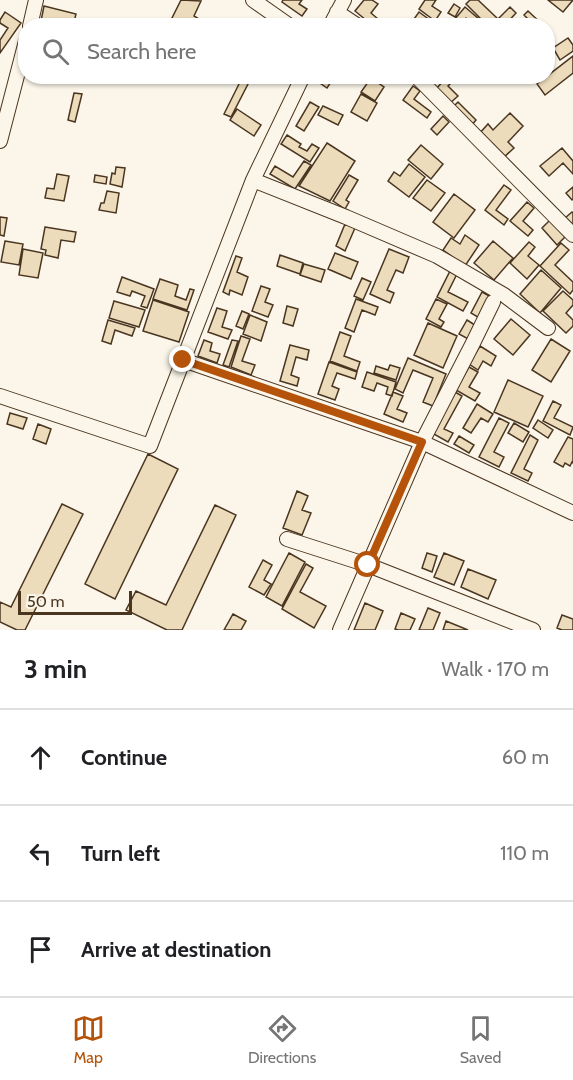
<!DOCTYPE html>
<meta charset="utf-8">
<style>
:root{--surface:#fff;--page:#f2f2f2;--text:#202124;--muted:#757577;--line:#e0e0e0;--accent:#b45309}
body{margin:0;font-family:Cabin,sans-serif;background:var(--page);color:var(--text)}
.scale{position:absolute;left:18px;bottom:15px;width:114px;box-sizing:border-box;padding-left:6px;border:3px solid #4a3520;border-top:0;font-size:16px;line-height:21px;white-space:nowrap;color:#4a3520;-webkit-text-stroke:4px #fbf6e9;paint-order:stroke}
.stop{position:absolute;width:18px;height:18px;margin:-14px;border:4px solid #b45309;border-radius:50%;background:#fff}
.stop.end{background:#b45309;border-color:#fff;box-shadow:0 2px 6px #0008}
.list{margin:0;padding:0;list-style:none}
h2{display:flex;justify-content:space-between;align-items:center;height:78px;margin:0;padding:0 24px;font-size:26px}
h2 small{font-size:20px;font-weight:400;color:var(--muted)}
.list li{display:grid;grid-template-columns:39px 1fr auto;gap:18px;align-items:center;box-sizing:border-box;height:96px;padding:0 24px;border-top:2px solid var(--line)}
.list b{display:block;font-size:22px;white-space:nowrap}
.list em{font-size:20px;font-style:normal;color:var(--muted)}
.icon{flex:none;width:33px;height:33px;fill:none;stroke:currentColor;stroke-width:2;stroke-linecap:round;stroke-linejoin:round}
.map{position:relative;flex:none;width:573px;height:630px;overflow:hidden}
.search{position:absolute;background:var(--surface);box-shadow:0 2px 4px #0004;left:18px;right:18px;top:18px;height:66px;display:flex;align-items:center;gap:15px;box-sizing:border-box;padding:0 21px;border-radius:24px;color:var(--muted);font-size:22px}
.sheet{height:366px;background:var(--surface)}
nav{display:flex;justify-content:space-around;align-items:center;box-sizing:border-box;height:84px;border-top:2px solid var(--line);background:var(--surface);font-size:16px;color:var(--muted)}
nav a{display:grid;justify-items:center;gap:3px}
nav .on{color:var(--accent)}
.map>svg:first-child{display:block}
.building{fill:#ecdcbc;stroke:#4a3520;stroke-width:1.5}
.lines{fill:none;stroke-linecap:round;stroke-linejoin:round}
.street-casing{stroke:#4a3520;stroke-width:16}
.street{stroke:#fbf6e9;stroke-width:14}
.route{stroke:#b45309;stroke-width:8}
</style>
<div class="map">
<svg width="573" height="630" viewBox="0 0 573 630">
<rect width="100%" height="100%" fill="#fbf6e9"/>
<path class="building" d="M181,0L201,1L194,16L199,19L195,26H186L172,18Z
M283,0H302L299,4L307,9L302,16L282,2Z
M364,0H372L378,4L371,13L378,19L372,25L355,11Z
M425,0H436L432,6L441,12L435,21L419,9Z
M470,0H478L498,19L510,7L516,13L504,26H488L466,4Z
M548,0H573L563,12Z
M454,4L460,8L455,17L448,13Z
M44,6L76,14L73,26H40Z
M465,7L487,26H475L466,18L460,26H449Z
M528,11L544,26H524L529,20L524,15Z
M5,12L21,23L0,53V40L8,28L0,23V20Z
M419,12L438,26H409Z
M125,20L135,26H121Z
M568,38L573,45V51L560,60L553,48Z
M573,56V73L545,95L537,84Z
M320,76H335L327,88L317,81Z
M343,76H358L355,83Z
M448,76H458L448,86L458,96L449,104L435,90Z
M371,78L384,87L375,101L361,92Z
M241,80L248,84L231,117L224,114Z
M413,86L420,91L414,99L431,112L427,118L403,100Z
M74,93L82,94L75,122L68,120Z
M361,94L377,103L367,121L351,112Z
M310,102L319,107L304,131L296,126Z
M458,102L476,120L471,126L453,107Z
M323,106L343,115L338,125L318,115Z
M237,109L261,125L254,136L230,120Z
M510,113L523,126L508,142L514,148L503,158L479,134L488,124L493,130Z
M443,116L449,122L437,135L431,129Z
M287,135L301,144L299,147L307,151L312,144L319,148L310,162L281,144Z
M327,143L355,161L330,201L299,186Z
M421,145L443,164L431,179L408,160Z
M562,148L573,161V174L563,163L549,176L540,166Z
M304,161L311,165L295,189L270,174L275,166L293,177Z
M409,164L425,177L409,197L388,181L394,172L400,176Z
M116,167L125,168L122,187L110,184L112,173L115,174Z
M57,174L69,176L64,201L45,198L47,188L54,189Z
M95,175L107,177L106,184L94,182Z
M349,175L358,180L346,200L349,202L345,209L333,201Z
M427,180L445,193L431,211L413,198Z
M504,185L511,190L496,210L508,219L504,225L485,210Z
M573,187V199L572,200L566,193Z
M107,191L119,193L116,213L99,210L101,203H104Z
M454,194L475,210L454,238L433,222Z
M527,202L534,208L523,221L533,230L528,236L510,221Z
M572,212L573,213V229L565,218Z
M0,217L7,218L4,236L0,235Z
M550,220L565,237L557,245L542,228Z
M345,224L355,228L345,251L336,246Z
M45,227L76,232L74,242L61,240L58,258L45,255L46,250L41,249Z
M465,235L479,245L465,266L443,250L451,238L460,244Z
M5,241L23,244L19,265L1,262Z
M493,241L513,258L494,280L474,263Z
M529,242L535,247L528,256L539,265L527,279L510,263Z
M561,243L569,250L555,265L573,282V290L570,294L540,266Z
M23,249L43,253L38,278L19,275Z
M389,249L409,257L403,273L396,270L387,290L394,293L390,303L370,294Z
M335,253L358,262L351,279L328,269Z
M280,255L303,263L300,274L277,266Z
M236,256L242,258L237,272L248,277L242,295L230,290L229,295L223,292Z
M304,264L325,270L321,282L300,275Z
M541,270L561,288L540,313L520,294Z
M450,271L457,274L448,292L468,302L463,311L437,297Z
M122,277L154,289L147,308L141,306L145,296L132,291L130,296L117,292Z
M362,278L371,282L363,300L354,296Z
M160,279L178,285L175,296L186,300L190,289L194,290L187,310L153,299Z
M261,286L270,289L265,302L273,305L268,317L252,311Z
M563,291L573,300V305L566,313L573,320V326L566,333L543,311Z
M482,292L493,298L481,319L471,313Z
M356,299L378,307L375,315L362,310L354,332L345,328Z
M436,299L447,304L439,319L444,322L441,327L426,319Z
M153,300L189,312L179,342L143,331Z
M114,301L145,310L139,327L109,318Z
M287,306L298,309L293,326L283,323Z
M217,308L227,311L222,327L232,330L228,339L208,332Z
M242,311L249,314L243,329L236,326Z
M250,315L267,322L261,341L243,334Z
M511,319L530,335L513,355L494,339Z
M108,320L135,328L132,336L115,330L111,344L102,341Z
M467,320L478,327L470,340L459,334Z
M428,323L457,336L443,368L414,355Z
M340,332L351,336L344,356L360,362L357,371L330,361Z
M241,336L250,339L242,361L255,365L251,375L231,367Z
M551,339L570,351L551,382L532,370Z
M204,340L212,343L210,351L220,354L217,363L198,356Z
M232,340L238,341L229,367L223,365Z
M290,345L309,350L307,360L296,357L291,375L299,378L297,386L280,381Z
M480,346L496,356L491,366L483,361L478,370L469,364Z
M408,358L446,374L433,406L423,402L433,378L413,370L403,393L395,389Z
M329,362L357,372L355,379L337,373L332,386L339,389L335,400L318,394Z
M390,365L400,368L396,380L374,373L376,366L388,370Z
M469,367L478,372L469,387L480,393L475,401L456,390Z
M367,372L396,382L392,396L386,394L388,387L377,383L374,391L362,387Z
M508,380L543,396L528,427L494,412Z
M393,392L403,396L397,409L407,413L403,422L384,414Z
M455,392L462,396L444,429L453,433L448,442L432,433Z
M553,401L561,405L554,418L573,427L570,435L543,421Z
M477,404L493,414L488,422L481,418L471,433L463,428Z
M10,413L27,418L23,429L7,424Z
M499,418L509,423L494,452L504,457L499,467L479,457Z
M538,420L553,430L548,438L533,428Z
M514,423L529,432L523,442L508,433Z
M38,424L51,429L46,444L33,439Z
M530,435L538,440L524,469L532,473L528,481L511,473Z
M459,436L474,445L469,453L454,444Z
M568,437L573,439V463L572,462L570,466L565,463L563,467L554,462Z
M148,454L178,469L115,599L85,584Z
M297,491L308,496L302,510L311,513L302,535L283,528Z
M62,504L83,514L25,630H17L0,622V602L11,607Z
M215,505L236,515L182,630H167L126,610L136,591L166,605Z
M289,553L305,562L282,606L266,597Z
M427,553L437,556L432,572L422,568Z
M444,553L464,561L454,585L434,577Z
M263,560L272,565L264,580L271,584L264,595L249,587Z
M306,564L313,568L300,592L326,606L314,628L282,609Z
M468,569L496,580L488,599L461,587Z
M365,603L383,611L375,630H354Z
M428,608L440,613L433,630H419Z
M401,613L415,619L410,630H398L395,629Z
M233,614L246,621L241,630H224Z
M562,615L573,619V630H562L557,628Z
M446,621L468,630H443Z"/>
<g class="lines">
<defs>
<path id="street" d="M253,0L290,26
M337,12L358,26
M30,26L36,0
M330,26L344,0
M416,76L573,235
M0,141L26,41
M253,180L346,217L437,256L504,295L548,328
M183,360L422,442L573,513
M0,396L150,446L253,180L303,76
M287,539L368,565L533,630
M340,630L422,442L473,343L493,302"/>
</defs>
<use href="#street" class="street-casing"/>
<use href="#street" class="street"/>
</g>
<g class="lines">
<path class="route" d="M183,360L422,442L368,565"/>
</g>
</svg>
<div class="scale">50 m</div>
<div class="stop" style="left:368px;top:565px"></div>
<div class="stop end" style="left:183px;top:360px"></div>
<div class="search"><svg class="icon" aria-label="search" viewBox="0 0 24 24"><circle cx="10" cy="10" r="6"/><path d="M15 15l6 6"/></svg>Search here</div>
</div>
<section class="sheet">
<h2>3 min<small>Walk · 170 m</small></h2>
<ul class="list">
<li><svg class="icon" aria-label="ahead" viewBox="0 0 24 24"><path d="M12 20V5M6 11l6-6 6 6"/></svg><div><b>Continue</b></div><em>60 m</em></li>
<li><svg class="icon" aria-label="left" viewBox="0 0 24 24"><path d="M17 20v-9H6M10 6l-5 5 5 5"/></svg><div><b>Turn left</b></div><em>110 m</em></li>
<li><svg class="icon" aria-label="arrive" viewBox="0 0 24 24"><path d="M6 21V4h12l-3 4 3 4H6"/></svg><div><b>Arrive at destination</b></div></li>
</ul>
</section>
<nav>
<a class="on"><svg class="icon" aria-label="map" viewBox="0 0 24 24"><path d="M3 6l6-2 6 2 6-2v14l-6 2-6-2-6 2zM9 4v14M15 6v14"/></svg>Map</a>
<a><svg class="icon" aria-label="directions" viewBox="0 0 24 24"><path d="M12 3l9 9-9 9-9-9zM9 14v-3h6M13 9l2 2-2 2"/></svg>Directions</a>
<a><svg class="icon" aria-label="saved" viewBox="0 0 24 24"><path d="M7 4h10v16l-5-4-5 4z"/></svg>Saved</a>
</nav>
